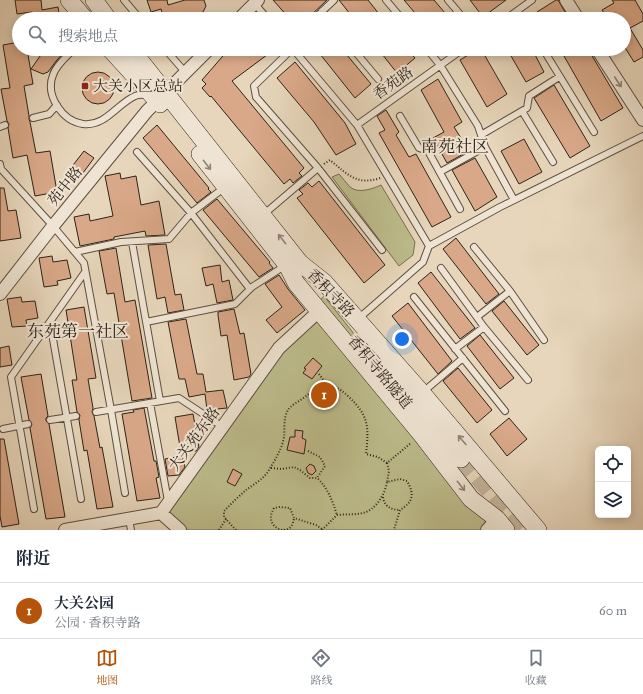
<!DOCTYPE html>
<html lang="zh">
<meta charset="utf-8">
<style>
:root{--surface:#fff;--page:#f2f2f3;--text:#1f2937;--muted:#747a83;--line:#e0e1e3;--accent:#b45309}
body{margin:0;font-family:"IM FELL Great Primer","Noto Serif SC",serif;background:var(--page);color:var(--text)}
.controls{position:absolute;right:12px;bottom:12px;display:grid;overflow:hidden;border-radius:6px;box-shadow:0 2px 10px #0003}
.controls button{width:36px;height:36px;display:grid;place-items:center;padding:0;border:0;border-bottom:1px solid var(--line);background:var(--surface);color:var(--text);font:20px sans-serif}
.you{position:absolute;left:402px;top:339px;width:14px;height:14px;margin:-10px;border:3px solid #fff;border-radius:50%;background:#1a73e8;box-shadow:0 0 0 6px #1a73e833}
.badge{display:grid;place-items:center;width:26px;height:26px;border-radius:50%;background:var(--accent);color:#fff;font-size:13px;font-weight:700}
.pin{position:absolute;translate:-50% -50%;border:2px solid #fff;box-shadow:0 1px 4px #0006}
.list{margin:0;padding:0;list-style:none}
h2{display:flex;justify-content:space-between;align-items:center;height:52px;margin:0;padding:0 16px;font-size:17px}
h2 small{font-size:13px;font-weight:400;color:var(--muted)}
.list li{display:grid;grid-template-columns:26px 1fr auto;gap:12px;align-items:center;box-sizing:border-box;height:56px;padding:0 16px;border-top:1px solid var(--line)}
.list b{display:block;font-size:15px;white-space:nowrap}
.list p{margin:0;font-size:13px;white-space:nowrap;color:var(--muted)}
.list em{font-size:13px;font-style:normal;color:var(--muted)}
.icon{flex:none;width:22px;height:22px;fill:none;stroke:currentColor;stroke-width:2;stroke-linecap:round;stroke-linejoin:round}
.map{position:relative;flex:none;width:643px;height:530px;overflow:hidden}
.search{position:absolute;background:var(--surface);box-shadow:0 2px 10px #0003;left:12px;right:12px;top:12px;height:44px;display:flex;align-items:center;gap:10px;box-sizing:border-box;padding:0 14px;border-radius:22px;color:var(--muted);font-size:15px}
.sheet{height:108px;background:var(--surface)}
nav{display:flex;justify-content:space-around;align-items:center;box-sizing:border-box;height:56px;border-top:1px solid var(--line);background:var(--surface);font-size:11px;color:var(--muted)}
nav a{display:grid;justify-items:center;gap:2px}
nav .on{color:var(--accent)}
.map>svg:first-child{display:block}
.green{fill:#bdbc8b;stroke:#757052}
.building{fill:#d9a888;stroke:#2d2319}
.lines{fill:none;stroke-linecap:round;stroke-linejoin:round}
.secondary-tunnel{stroke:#c2b29b;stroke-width:17;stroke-dasharray:17 8;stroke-linecap:butt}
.lane-casing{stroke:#5c5042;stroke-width:8}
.street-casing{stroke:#5c5042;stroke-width:14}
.secondary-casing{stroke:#2d2319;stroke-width:18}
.path{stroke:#2d2319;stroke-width:2;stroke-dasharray:1 2;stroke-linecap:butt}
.lane{stroke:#efe4d3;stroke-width:6}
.street{stroke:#efe4d3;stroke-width:12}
.secondary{stroke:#efe4d3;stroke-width:17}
.oneway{stroke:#8e8476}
.poi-dot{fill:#8f2418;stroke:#efe4d3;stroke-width:1.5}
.labels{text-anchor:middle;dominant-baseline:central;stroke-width:4;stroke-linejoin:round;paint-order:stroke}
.street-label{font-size:15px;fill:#2d2319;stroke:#efe4d3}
.poi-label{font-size:15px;fill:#2d2319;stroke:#efe4d3;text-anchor:start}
.quarter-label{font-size:17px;fill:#2d2319;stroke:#efe4d3}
</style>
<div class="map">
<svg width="643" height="530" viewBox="0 0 643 530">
<rect width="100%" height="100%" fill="#e7d6bb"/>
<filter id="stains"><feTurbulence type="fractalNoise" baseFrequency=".005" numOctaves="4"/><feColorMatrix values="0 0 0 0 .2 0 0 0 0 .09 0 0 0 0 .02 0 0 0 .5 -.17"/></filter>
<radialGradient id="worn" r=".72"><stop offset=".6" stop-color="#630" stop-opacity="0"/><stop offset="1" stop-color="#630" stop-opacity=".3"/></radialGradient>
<path class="green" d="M339,174C343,178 346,183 350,187C358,194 372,189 381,185L415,242L413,255L399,266L332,177Z
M324,296L430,430L497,519L487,530H180L161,513L279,348Z"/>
<path class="building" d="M15,0H41L42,10L58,7L60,19H34L32,12L17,14Z
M147,0H167L168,5L185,0H204L206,6L203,12L198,14L200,19H164L161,9L151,12Z
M273,0H327L307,19H290Z
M339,0H368L383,19H354Z
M404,0H434L450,19H420Z
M470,0H506L483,17Z
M556,0H558L569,19H541L537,12Z
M612,0H635L643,14V21L630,28L643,50V57L634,62L624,46V19H608L602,10L614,3Z
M19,42V49H27L33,84L24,86L29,116V119L30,122L36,153L50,151L57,192L35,196L27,155L13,158L8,128L9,124L7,121L1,89L10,88L3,45Z
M45,49H67L56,61L48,72L43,74L31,69Z
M229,49H275L232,81L304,168L299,173L302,176L293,183L290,179L284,184L211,96L210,97L202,88L206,84L202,80Z
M316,49H342L371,84L355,98Z
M378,49H407L415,58L397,73Z
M478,49H481L507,94L487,107L460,60Z
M507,49H532L544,72L526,82Z
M560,49H588L623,108L601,121Z
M295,62L345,123L356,144L336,155L314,122L277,78Z
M82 88a16 16 0 1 1 32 0a16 16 0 1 1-32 0Z
M438,79L462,122L454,127L469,151L447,163L433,138L444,132L421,90Z
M554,85L590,146L570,158L534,98Z
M386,110L399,132L396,135L409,157L416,154L451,217L432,227L379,133L385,130L377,116Z
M157,125L209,188L208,189L211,192L197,203L143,138Z
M524,139L542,172L519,184L501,151Z
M84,151L94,158L80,177L70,169Z
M475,158L497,197L475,211L452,170Z
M120,173L121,179L136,176L141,205L159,201L165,235L146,236L145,231L114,237V239L80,246L74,217L89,214L90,221L113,216L105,176Z
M319,181L385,265L364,283L297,198L303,194L299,190L308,183L312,187Z
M0,188H4L8,211L16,210L21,238L0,241Z
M217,199L270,262L269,263L273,268L259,277L203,210Z
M456,238L499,294L486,304L443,249Z
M166,244L175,295L181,294L184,310L168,313L165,297L157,299L148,245Z
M116,248L125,302L135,300L152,398L132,401L114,293L107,294L99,251Z
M52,256L53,262L67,260L71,278L57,281L58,285L44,287L39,258Z
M220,265L222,282L229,280L233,300L217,303L213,284L206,286L202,268Z
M431,272L475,328L460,339L418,283Z
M279,275L288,289L305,310L277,333L266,320L282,307L265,284Z
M21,297L22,302L35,301L38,318L26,320L27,326L12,327L7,299Z
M504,301L539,345L527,355L492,311Z
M408,303L452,361L438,374L392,316Z
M84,307L96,378L88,379L93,408L92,412L94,416L100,448L102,447L113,507L97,509L87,450L84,451L79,420L80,415L77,412L72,380H77L66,310Z
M234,309L240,334L244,333L251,374L249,377L234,380L227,335L221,336L218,315V312Z
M186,319L197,374H203L206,392L223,390L227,408L207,410L205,394L189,397L185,379H179L168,322Z
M480,335L514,378L500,389L467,346Z
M9,346L12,365L0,367V348Z
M313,358L322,366L312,379L303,373L306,369L304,368Z
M458,368L492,410L477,423L443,381Z
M41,374L48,416L46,418V421L49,424L65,517L46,519L30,428L32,424L29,420L21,377Z
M144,408L154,461H156L159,477L156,478L160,498L137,501L122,414L134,412L133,410Z
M193,414L199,447L196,451L181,453L175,417Z
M509,418L527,439L507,456L490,434Z
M295,430L303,431L302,438L306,440L304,454L287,450L290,437H295Z
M0,439H4L19,524L2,527L0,516Z
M182,456L185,467L179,475L168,476L165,459Z
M310,464L314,466L316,471L312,475L308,473L306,468Z
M233,469L242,474L235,486L227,482Z"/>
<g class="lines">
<path class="secondary-tunnel" d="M461,459L524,530"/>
<defs>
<path id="lane" d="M124,0L140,19
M386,0L402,19
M448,0L464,19
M253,2L268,19
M322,11L329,19
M314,19L334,0
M506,19L532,0
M74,49C67,56 56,65 53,75C45,95 62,121 83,124C105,127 117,104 135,96C139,94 144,95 147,95
M165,49L185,72
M292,49L254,86L256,97L318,168L382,250
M293,49L357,125L429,246
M353,49L378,79
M427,49L440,65L478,126L485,147L514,200
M543,49L594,132
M522,111L553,162
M400,116L419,148L428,151L460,209
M33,118L49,114L57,105
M357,125L463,49
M0,127L5,125
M481,135L527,108L529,96L559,77
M137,152L191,213L250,289
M0,164L1,169L53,226L84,263L111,410L125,493
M440,172L485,147
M263,215L318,168
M132,242L160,401
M474,247L510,291L477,317
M75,252L121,242L169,239L191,213L225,187
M441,268L484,327L528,380
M510,291L544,340
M414,297L505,411
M358,319L423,262L429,246L500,207L643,136
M50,322L81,499
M146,322L235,304L252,287L286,265
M455,349L484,327
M423,392L463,358
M150,403L168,501
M96,412L179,398L223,427
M50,420L76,416
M3,429L28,424
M34,509L11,377L85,272
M129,519L131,530"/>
<path id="street" d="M566,0L578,19
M239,19L258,0
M597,49L643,120
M0,294L53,226L147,111L209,49
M161,513L180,530
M65,530L161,513L279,348L319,311
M487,530L497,519"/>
<path id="secondary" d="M69,0L85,19
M94,0L108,19
M110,49L160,104
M131,49L300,263L324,282L422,393L538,530
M200,154L287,265L296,283L421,434L471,499L497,519L506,530
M385,369L461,459"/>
</defs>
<use href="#lane" class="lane-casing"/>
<use href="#street" class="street-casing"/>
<use href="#secondary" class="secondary-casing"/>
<path class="path" d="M324,164L330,160C347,174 357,186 380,178
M319,374L327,385
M308,451L320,457L325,466L317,478
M387,463L389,471L387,482L400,479L407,481C415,495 413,502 400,510L394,530
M271,468L282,469L294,467L300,470L310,478H317C328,488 332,500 337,515
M383,497C384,506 391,510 400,510
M219,530L226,519
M236,530L224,517V511C231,504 239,496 246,490C254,484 264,479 269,470C275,460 282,449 284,437C285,429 283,418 288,410C290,406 298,402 302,399C321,385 329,378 349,397C369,416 369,427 366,454L378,457L387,463L411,443
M282,530C271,527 268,518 274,508L279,507L290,508L294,518L316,525L322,529
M284,530C291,529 293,525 294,518
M322,530L337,515C346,514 355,515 363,513C376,510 385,494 387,482"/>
<use href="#lane" class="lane"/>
<use href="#street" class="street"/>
<use href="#secondary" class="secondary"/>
</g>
<defs><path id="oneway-shaft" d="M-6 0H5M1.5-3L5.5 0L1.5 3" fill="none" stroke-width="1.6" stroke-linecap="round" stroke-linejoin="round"/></defs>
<g class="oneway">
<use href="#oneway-shaft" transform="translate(618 82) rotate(57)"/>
<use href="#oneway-shaft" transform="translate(207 165) rotate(52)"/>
<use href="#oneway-shaft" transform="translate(282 239) rotate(-128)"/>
<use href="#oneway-shaft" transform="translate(462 440) rotate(-131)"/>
<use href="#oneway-shaft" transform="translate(461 486) rotate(52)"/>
</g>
<rect class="poi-dot" x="81" y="82" width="8" height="8" rx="2"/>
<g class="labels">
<g class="street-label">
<text transform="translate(393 83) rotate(-35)">香苑路</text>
<text transform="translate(65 186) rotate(-51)">苑中路</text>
<text transform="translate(331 293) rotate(46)">香积寺路</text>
<text transform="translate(380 372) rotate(50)">香积寺路隧道</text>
<text transform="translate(194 439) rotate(-54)">大关苑东路</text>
</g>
<g class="poi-label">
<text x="93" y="86">大关小区总站</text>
</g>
<g class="quarter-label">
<text x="455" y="146">南苑社区</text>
<text x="78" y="331">东苑第一社区</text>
</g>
</g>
<rect width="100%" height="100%" filter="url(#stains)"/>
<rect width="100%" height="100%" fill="url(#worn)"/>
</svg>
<div class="controls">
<button><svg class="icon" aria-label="locate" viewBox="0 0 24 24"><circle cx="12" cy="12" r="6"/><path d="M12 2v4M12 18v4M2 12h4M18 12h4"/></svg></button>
<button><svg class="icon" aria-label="layers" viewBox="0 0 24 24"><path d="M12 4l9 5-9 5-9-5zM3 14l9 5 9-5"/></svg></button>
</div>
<div class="you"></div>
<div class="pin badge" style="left:324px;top:395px">1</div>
<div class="search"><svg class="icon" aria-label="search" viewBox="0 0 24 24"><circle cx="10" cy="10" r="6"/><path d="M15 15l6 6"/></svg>搜索地点</div>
</div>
<section class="sheet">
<h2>附近<small></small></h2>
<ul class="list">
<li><span class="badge">1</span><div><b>大关公园</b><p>公园 · 香积寺路</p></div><em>60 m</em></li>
</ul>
</section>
<nav>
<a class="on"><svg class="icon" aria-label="map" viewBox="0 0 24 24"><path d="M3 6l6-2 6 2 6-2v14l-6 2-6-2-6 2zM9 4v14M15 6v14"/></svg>地图</a>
<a><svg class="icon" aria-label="directions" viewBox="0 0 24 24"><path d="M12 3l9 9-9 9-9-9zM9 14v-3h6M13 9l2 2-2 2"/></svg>路线</a>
<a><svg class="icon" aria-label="saved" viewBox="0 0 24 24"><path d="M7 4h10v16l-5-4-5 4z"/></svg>收藏</a>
</nav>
